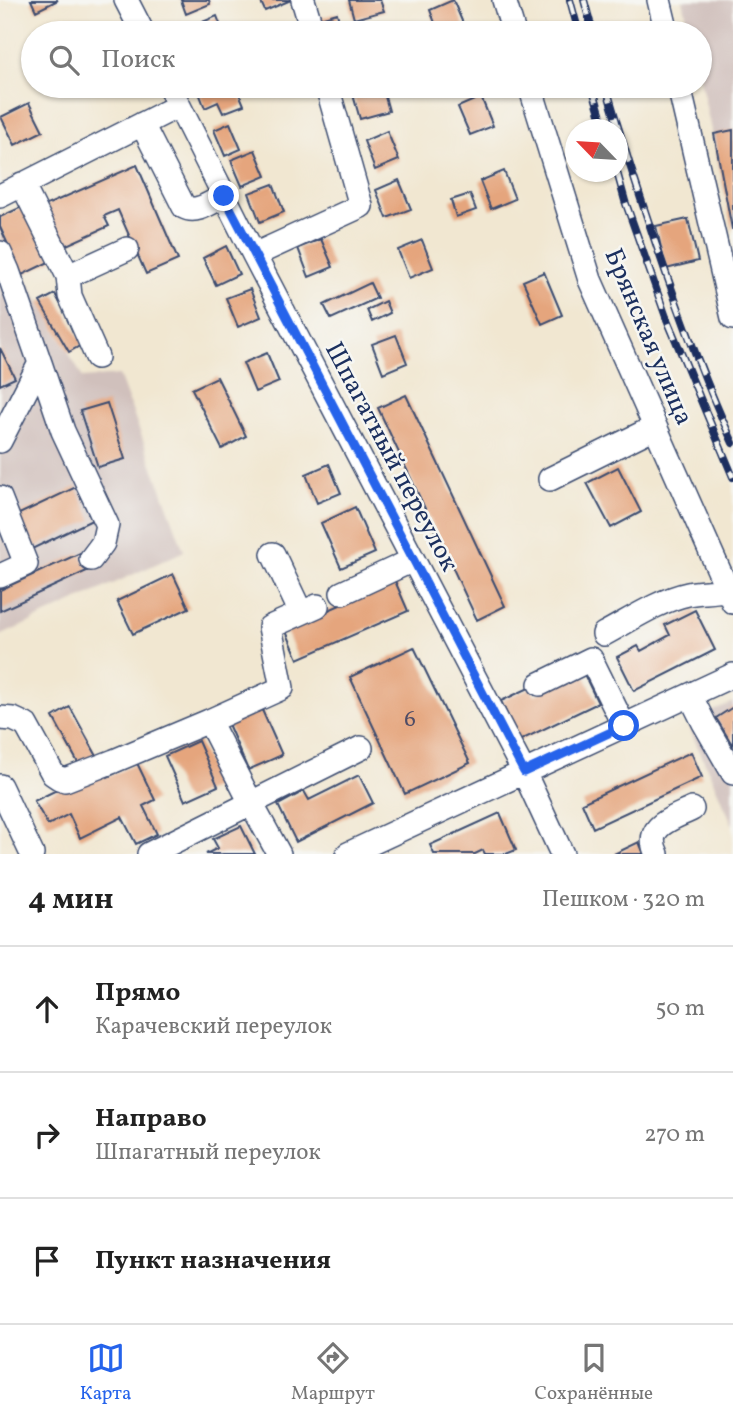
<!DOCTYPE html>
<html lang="ru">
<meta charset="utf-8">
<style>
:root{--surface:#fff;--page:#f6f6f6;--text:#222;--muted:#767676;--line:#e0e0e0;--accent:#2563eb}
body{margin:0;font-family:Vollkorn,serif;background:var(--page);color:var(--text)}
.compass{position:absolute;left:565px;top:119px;width:63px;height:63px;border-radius:50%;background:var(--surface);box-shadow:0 2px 5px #0004;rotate:295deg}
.stop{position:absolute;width:21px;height:21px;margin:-16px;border:5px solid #2563eb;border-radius:50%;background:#fff}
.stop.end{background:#2563eb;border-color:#fff;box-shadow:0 2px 7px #0008}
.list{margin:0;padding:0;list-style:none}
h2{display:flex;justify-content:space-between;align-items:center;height:91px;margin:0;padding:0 28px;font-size:30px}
h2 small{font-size:23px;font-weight:400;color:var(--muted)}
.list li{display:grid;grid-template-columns:46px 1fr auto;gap:21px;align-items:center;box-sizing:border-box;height:126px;padding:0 28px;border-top:2px solid var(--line)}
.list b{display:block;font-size:26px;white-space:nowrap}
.list p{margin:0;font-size:23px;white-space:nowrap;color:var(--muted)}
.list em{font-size:23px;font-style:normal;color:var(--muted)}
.icon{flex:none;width:38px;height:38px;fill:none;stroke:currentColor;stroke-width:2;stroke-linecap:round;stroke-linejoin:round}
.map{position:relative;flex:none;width:733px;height:854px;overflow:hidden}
.search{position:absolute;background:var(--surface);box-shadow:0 2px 5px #0004;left:21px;right:21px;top:21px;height:77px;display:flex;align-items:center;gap:18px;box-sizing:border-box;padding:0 24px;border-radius:38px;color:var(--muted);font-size:26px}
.sheet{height:469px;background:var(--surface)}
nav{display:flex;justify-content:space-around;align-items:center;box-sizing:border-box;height:98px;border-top:2px solid var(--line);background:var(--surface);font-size:19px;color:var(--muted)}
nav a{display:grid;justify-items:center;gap:4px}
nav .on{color:var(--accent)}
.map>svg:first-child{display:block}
.industrial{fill:#d0c0bc}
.building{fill:#e5a57d}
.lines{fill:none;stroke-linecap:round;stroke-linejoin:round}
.minor-casing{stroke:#3b4b6f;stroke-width:26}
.minor{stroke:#fff;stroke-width:23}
.rail-casing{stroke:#1b2f5e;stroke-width:8}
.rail{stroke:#f6f6f2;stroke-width:5;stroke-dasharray:16;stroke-linecap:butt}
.route{stroke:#2563eb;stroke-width:9}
.labels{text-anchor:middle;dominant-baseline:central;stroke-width:5;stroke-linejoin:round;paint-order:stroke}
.number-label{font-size:23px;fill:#4e4c66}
.street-label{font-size:26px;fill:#1b2f5e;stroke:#f6f6f2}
</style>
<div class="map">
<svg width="733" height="854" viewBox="0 0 733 854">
<rect width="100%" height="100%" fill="#f6f6f2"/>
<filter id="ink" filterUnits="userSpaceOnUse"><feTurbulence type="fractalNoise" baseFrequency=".0143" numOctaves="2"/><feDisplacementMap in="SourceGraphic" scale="14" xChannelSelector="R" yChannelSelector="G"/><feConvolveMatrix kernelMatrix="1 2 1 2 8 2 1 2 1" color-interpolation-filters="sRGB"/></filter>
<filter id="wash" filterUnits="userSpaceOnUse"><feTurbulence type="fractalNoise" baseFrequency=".00686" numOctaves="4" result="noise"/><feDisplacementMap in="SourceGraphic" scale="28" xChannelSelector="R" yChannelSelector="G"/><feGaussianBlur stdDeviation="1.57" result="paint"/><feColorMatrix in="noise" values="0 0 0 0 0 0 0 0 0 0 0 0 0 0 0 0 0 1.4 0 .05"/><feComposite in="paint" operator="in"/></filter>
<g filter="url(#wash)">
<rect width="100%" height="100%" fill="#f1e7d1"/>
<path class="industrial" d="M683,0H733V231L700,79V33H690Z
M0,232L83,378L119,375L184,551L0,636Z
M733,702V825L687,723Z"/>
<g id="blocks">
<path class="building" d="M31,0H58L36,11Z
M181,0H209L210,4L186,14Z
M260,0H291L265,11Z
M349,0H380L384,11L354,19Z
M453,0L465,28L453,33H439L430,10Z
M337,13L341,29L321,33L317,19Z
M217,16L223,32L220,33H176Z
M209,86H236L244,105L223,113L218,102L205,108L198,90Z
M357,86H382L389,111L360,119L351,88Z
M481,97L493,126L470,135L458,107Z
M29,103L43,131L15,145L1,117Z
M230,123L241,149L225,156L214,130Z
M733,130V229H732L714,134Z
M387,131L399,160L375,170L364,141Z
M255,150L266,176L242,186L231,160Z
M137,165L178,260L146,274L118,210L104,216L109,226L60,248L42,207Z
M504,171L515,199L491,209L480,181Z
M399,180L411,209L387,218L376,190Z
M273,184L284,212L260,222L249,193Z
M470,194L476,210L456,217L451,200Z
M26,205L53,260L22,275L0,227V217Z
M688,219L698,261L666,269L656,226Z
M321,239L333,267L309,277L298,248Z
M422,240L433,268L409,278L398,250Z
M226,246L239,274L216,285L203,258Z
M544,272L562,315L542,324L523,281Z
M370,283L377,298L331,319L324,305Z
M250,289L261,317L238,327L226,298Z
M55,294L83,344L69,352L40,302Z
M385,301L390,313L372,322L367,310Z
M396,335L407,363L383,373L372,344Z
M0,348L15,378L0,385Z
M267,353L279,382L255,392L243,363Z
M217,377L246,436L222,449L192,389Z
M406,395L505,606L477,620L378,408Z
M107,403L125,459L98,467L80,411Z
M329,464L341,493L317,503L306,474Z
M618,467L641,512L611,528L587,483Z
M76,487L92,520L32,549L17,515Z
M355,507L375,553L341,568L321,523Z
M80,553L89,570L0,611V590Z
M173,574L189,608L133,634L117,601Z
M395,581L408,611L298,659L285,629Z
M695,610L715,650L634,691L617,657L638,646L641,651L670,635L665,625Z
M414,647L470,763L405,794L350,677Z
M583,672L598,703L519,741L501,701L531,687L535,695Z
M70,707L99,760L82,770L53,717Z
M733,707V746L716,718Z
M262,710L282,755L248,770L228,724Z
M198,741L218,786L185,801L165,756Z
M691,752L702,777L593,828L582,803Z
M137,763L155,800L143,806L157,834L136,844L122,817L80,838L69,814L48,825L34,801L104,767L108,777Z
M359,775L373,803L296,842L278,805L304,791L309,800Z
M500,813L516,850L506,854H485L483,850L475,854H434L430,845Z
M241,826L255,854H206L218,848L213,839Z
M639,842L644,854H614Z"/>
</g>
</g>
<g filter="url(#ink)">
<use href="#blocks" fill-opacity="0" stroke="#3b4b6f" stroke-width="2"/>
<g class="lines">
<defs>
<path id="minor" d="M126,0L143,33
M303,0L313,33
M504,0L514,33
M659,0L667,33
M169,86L254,255L524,772L562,854
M530,86L590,280L733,602
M679,86L733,318
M142,124L184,207C197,214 211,202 224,196
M22,184L68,276L70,296L97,357
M0,196L178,106
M0,253L8,271L40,363L0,441
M254,255L361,206L327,86
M68,276L127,249
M40,363L63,431L107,525L103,543L91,559
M550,479L655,427
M0,498L26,564L0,576
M273,554L301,613
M342,593L413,560
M317,606L270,627L282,688L209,721L251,803L361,748
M604,634C630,620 660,600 688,594C701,591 714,593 726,589
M540,684L591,659L624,726
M690,695L704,723L733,773
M0,718L13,719L26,725L53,774L59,778L65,780L114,761L209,721
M0,786L32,854
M149,854L251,803L279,854
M348,854L733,675
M657,854C643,826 672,819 692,809"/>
</defs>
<use href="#minor" class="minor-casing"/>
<use href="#minor" class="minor"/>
<defs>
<path id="rail" d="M570,0L579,33
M584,0L593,33
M592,86L605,130
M606,86C621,139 638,191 656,244C679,312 703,378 733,443
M617,172L625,201L666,317L733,477"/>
</defs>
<use href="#rail" class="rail-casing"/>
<use href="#rail" class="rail"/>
</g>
</g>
<g class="lines" filter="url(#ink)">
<path class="route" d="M224,196L524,772L624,726"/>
</g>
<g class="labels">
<g class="number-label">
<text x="410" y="720">6</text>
</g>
<g class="street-label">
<text transform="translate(648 337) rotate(67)">Брянская улица</text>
<text transform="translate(391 457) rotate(62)">Шпагатный переулок</text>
</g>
</g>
</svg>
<svg class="compass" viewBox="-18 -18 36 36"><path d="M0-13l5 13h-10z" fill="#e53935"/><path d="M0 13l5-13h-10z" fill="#767676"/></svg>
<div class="stop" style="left:624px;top:726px"></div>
<div class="stop end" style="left:224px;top:196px"></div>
<div class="search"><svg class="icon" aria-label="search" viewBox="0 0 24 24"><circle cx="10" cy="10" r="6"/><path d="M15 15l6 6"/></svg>Поиск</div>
</div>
<section class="sheet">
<h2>4 мин<small>Пешком · 320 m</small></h2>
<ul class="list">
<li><svg class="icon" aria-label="ahead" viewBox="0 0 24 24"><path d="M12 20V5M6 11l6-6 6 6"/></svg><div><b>Прямо</b><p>Карачевский переулок</p></div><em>50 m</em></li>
<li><svg class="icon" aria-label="right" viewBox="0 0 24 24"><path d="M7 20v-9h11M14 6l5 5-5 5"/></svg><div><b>Направо</b><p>Шпагатный переулок</p></div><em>270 m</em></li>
<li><svg class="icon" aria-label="arrive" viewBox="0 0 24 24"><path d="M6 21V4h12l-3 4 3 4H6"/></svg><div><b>Пункт назначения</b></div></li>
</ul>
</section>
<nav>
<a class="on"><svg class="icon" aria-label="map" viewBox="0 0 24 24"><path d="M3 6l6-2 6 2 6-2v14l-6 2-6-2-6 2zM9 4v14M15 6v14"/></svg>Карта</a>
<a><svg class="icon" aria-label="directions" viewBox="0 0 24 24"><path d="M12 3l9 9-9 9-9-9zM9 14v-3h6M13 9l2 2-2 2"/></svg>Маршрут</a>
<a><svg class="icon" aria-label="saved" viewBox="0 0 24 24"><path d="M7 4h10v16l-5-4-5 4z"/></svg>Сохранённые</a>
</nav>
